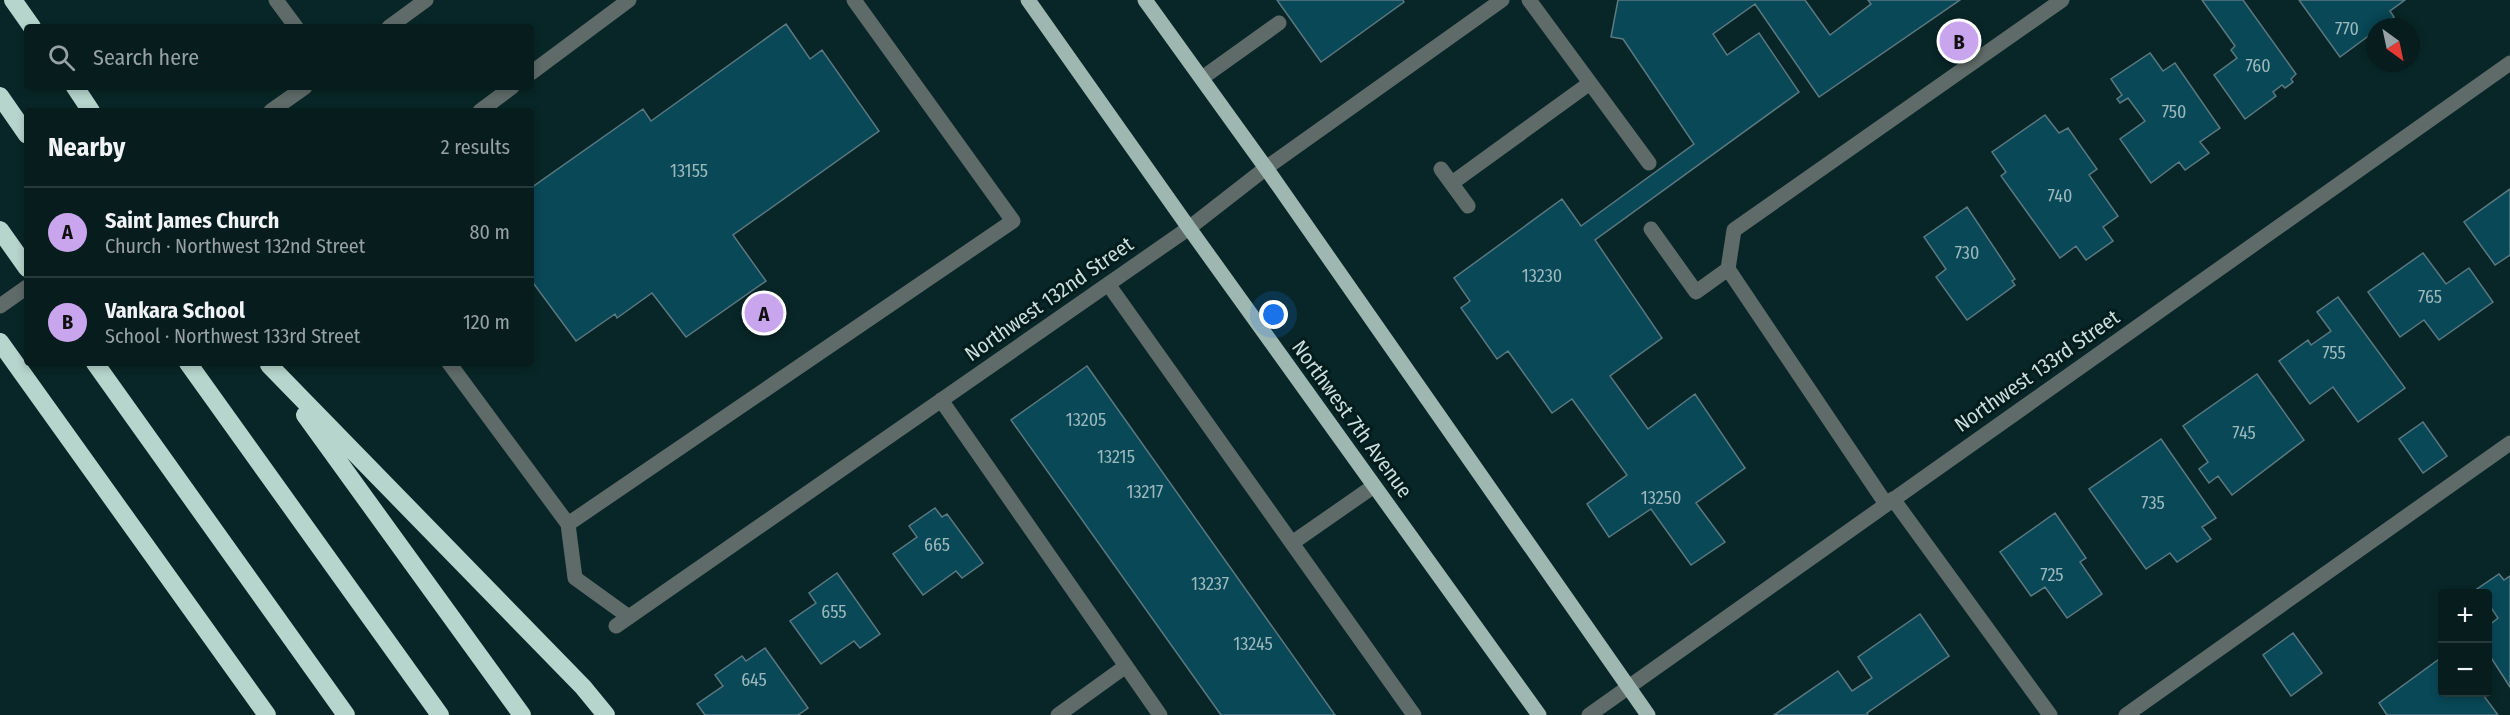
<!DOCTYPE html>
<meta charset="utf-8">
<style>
:root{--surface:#061c1d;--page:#0f2526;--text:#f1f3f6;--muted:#98a1a4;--line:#273a3b;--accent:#c9a5ee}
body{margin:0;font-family:"Fira Sans Condensed",sans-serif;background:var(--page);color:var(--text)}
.controls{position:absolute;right:18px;bottom:18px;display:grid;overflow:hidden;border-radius:6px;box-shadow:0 3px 9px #0003}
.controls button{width:54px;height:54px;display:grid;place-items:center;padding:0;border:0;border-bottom:2px solid var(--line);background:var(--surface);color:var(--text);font:30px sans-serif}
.compass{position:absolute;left:2366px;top:18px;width:54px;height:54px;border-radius:50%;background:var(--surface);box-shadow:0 3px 9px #0003;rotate:147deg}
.you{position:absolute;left:1274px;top:315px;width:21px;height:21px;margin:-15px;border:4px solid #fff;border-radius:50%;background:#1a73e8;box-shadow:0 0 0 9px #1a73e833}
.badge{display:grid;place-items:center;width:39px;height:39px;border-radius:50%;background:var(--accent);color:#111;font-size:20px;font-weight:700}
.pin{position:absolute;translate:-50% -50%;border:3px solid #fff;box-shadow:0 2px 6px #0006}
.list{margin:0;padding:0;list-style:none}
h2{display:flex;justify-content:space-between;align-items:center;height:78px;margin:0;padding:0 24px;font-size:26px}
h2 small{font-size:20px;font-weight:400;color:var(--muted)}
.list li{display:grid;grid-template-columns:39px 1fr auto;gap:18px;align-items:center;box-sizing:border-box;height:90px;padding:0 24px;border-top:2px solid var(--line)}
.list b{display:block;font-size:22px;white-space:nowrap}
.list p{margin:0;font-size:20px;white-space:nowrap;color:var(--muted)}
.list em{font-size:20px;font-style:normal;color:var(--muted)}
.icon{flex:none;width:33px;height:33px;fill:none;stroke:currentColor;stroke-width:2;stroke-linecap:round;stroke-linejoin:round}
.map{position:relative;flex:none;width:2510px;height:715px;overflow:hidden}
.search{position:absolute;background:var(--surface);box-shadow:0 3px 9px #0003;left:24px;top:24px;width:510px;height:66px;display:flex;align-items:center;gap:15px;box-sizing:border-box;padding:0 21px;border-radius:6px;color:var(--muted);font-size:22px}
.panel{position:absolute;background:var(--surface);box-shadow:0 3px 9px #0003;left:24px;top:108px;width:510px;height:258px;border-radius:6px}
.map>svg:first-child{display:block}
.building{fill:#084857;stroke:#5c7881;stroke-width:1.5}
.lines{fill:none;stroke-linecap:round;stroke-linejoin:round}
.minor{stroke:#5f6b68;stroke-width:15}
.major{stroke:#9eb7b0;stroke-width:15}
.highway{stroke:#b6d5cc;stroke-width:18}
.labels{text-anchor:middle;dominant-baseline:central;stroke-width:6;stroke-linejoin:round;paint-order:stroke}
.number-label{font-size:18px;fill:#9bb8bc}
.street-label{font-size:21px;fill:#cdd;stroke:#001c1d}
</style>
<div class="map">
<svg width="2510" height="715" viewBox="0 0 2510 715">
<rect width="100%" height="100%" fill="#082627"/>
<path class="building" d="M1277,0H1403L1404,2L1321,62Z
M1618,0H1805L1830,35L1871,4L1868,0H1960L1819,97L1755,4L1713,34L1727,55L1759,33L1799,92L1595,240L1662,338L1610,376L1648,429L1695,394L1745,468L1696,503L1725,542L1691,565L1651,509L1609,537L1587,504L1627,475L1572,399L1552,413L1508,351L1497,359L1461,308L1470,301L1454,278L1562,199L1581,226L1694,144L1623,39L1611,37Z
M2202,0H2243L2296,74L2291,79L2293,82L2285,88L2282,85L2273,92L2276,96L2245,119L2214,75L2237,58L2231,50L2235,46Z
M2299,0H2405L2390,11L2394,17L2380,27H2375V31L2340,57Z
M786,24L810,59L822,50L879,131L733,235L766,281L686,337L652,293L617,318L615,314L576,341L531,280V188L643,109L651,121Z
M2150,53L2163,71L2175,63L2220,128L2200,142L2209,153L2185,170L2179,162L2151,183L2120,139L2145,121L2128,98L2120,103L2117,99L2122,95L2111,79Z
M2045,115L2059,133L2068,128L2097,169L2089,175L2118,216L2103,227L2113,241L2086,260L2076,246L2060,258L2001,176L2006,172L1992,152Z
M2510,189V255L2495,265L2464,222Z
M1967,207L2015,279L2012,281L2015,285L1967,320L1936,277L1946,269L1924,237Z
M2423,253L2446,284L2469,268L2493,302L2439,340L2424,320L2400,337L2368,292Z
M2338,297L2405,388L2358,422L2333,387L2310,404L2279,361L2308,340L2311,345L2331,331L2317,312Z
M1087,366L1335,715H1221L1011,420Z
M2257,374L2304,440L2232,495L2218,476L2209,483L2199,469L2208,462L2183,426Z
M2423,422L2447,456L2423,473L2399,439Z
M2161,439L2216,518L2202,527L2211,539L2177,562L2170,553L2146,569L2089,489Z
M935,508L942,517L947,514L983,563L962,578L956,571L923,595L893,554L917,537L909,526Z
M2055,513L2086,558L2080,562L2102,594L2067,618L2045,587L2031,596L2000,552Z
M837,573L880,634L860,648L854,641L821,664L790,621L816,603L809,593Z
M2499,574L2504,580L2510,576V687L2488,653V626L2498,618L2488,603V594H2481L2477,589Z
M1920,614L1949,656L1867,713L1868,715H1774L1838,671L1852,691L1872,678L1858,657Z
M2293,633L2322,673L2291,696L2263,655Z
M765,648L808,708L798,715H705L697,704L723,686L715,675L742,656L746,661Z
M2442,657V692H2481L2498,715H2387L2379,703Z"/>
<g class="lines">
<path class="minor" d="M276,0L296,27
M1529,0L1649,163
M389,27L426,0
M531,73L629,0
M1202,78L1279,23
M271,111L305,87
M480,111L512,87
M1441,169L1468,206
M1452,183L1590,83
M1651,229L1696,292L1728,269L1886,504
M1728,269L1734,230L2062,0
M1108,284L1414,715
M0,306L27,287
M449,363L568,524L575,578L629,617
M941,400L1160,715
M1893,499L2050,715
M568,524L1013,221L854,0
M1292,543L1374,486
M616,626L1189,228L1266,168L1502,0
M1058,715L1126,666
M1589,715L2510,63
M2126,715L2510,443"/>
<path class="major" d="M1028,0L1189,228L1539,715
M1145,0L1266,168L1648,715"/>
<path class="highway" d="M13,0L32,27
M75,87L91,111
M0,96L27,135
M0,230L27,268
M0,342L267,715
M95,363L346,715
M188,363L440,715
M269,365L583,687L606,715
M305,415L522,715"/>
</g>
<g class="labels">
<g class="number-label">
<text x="2347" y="29">770</text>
<text x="2258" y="66">760</text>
<text x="2174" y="112">750</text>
<text x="689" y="171">13155</text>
<text x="2060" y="196">740</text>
<text x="1967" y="253">730</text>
<text x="1542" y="276">13230</text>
<text x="2430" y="297">765</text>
<text x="2334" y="353">755</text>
<text x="1086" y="420">13205</text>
<text x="2244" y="433">745</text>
<text x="1116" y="457">13215</text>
<text x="1145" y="492">13217</text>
<text x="1661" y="498">13250</text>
<text x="2153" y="503">735</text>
<text x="937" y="545">665</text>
<text x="2052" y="575">725</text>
<text x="1210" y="584">13237</text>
<text x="834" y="612">655</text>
<text x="1253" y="644">13245</text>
<text x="754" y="680">645</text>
</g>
<g class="street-label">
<text transform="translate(1049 299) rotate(-35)">Northwest 132nd Street</text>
<text transform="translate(2037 371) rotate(-35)">Northwest 133rd Street</text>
<text transform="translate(1352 419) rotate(54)">Northwest 7th Avenue</text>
</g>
</g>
</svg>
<div class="controls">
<button>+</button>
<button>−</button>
</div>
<svg class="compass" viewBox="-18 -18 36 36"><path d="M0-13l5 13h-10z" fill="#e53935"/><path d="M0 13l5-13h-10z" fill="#98a1a4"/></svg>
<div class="you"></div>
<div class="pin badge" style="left:764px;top:313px">A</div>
<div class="pin badge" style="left:1959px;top:41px">B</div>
<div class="search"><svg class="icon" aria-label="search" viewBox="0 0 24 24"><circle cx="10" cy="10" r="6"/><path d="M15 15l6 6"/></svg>Search here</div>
<section class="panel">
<h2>Nearby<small>2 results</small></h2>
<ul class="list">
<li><span class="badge">A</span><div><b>Saint James Church</b><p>Church · Northwest 132nd Street</p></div><em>80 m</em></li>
<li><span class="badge">B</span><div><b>Vankara School</b><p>School · Northwest 133rd Street</p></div><em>120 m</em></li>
</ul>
</section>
</div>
